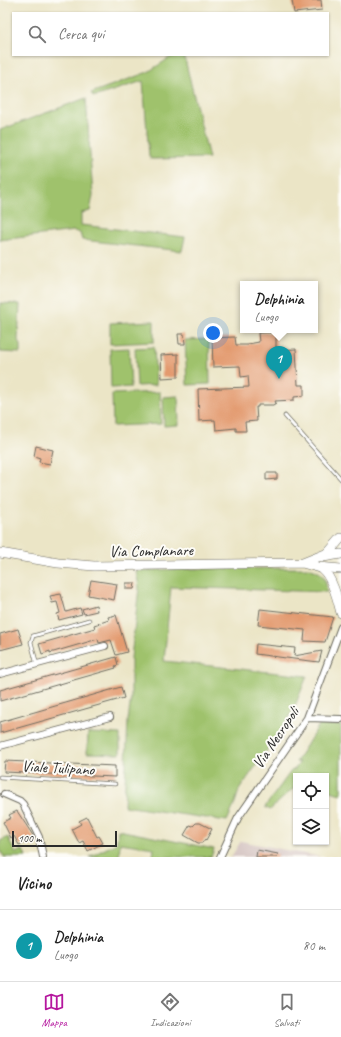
<!DOCTYPE html>
<html lang="it">
<style>
:root{--surface:#fff;--page:#f6f6f6;--text:#222;--muted:#767676;--line:#e0e0e0;--accent:#b5179e}
body{margin:0;font-family:Caveat,sans-serif;background:var(--page);color:var(--text)}
.controls{position:absolute;right:12px;bottom:12px;display:grid;overflow:hidden;border-radius:0px;box-shadow:0 1px 3px #0004}
.controls button{width:36px;height:36px;display:grid;place-items:center;padding:0;border:0;border-bottom:1px solid var(--line);background:var(--surface);color:var(--text);font:20px sans-serif}
.scale{position:absolute;left:12px;bottom:10px;width:105px;box-sizing:border-box;padding-left:4px;border:2px solid #2b2b2b;border-top:0;font-size:11px;line-height:14px;white-space:nowrap;color:#2b2b2b;-webkit-text-stroke:3px #fdfcf7;paint-order:stroke}
.you{position:absolute;left:213px;top:333px;width:14px;height:14px;margin:-10px;border:3px solid #fff;border-radius:50%;background:#1a73e8;box-shadow:0 0 0 6px #1a73e833}
.badge{display:grid;place-items:center;width:26px;height:26px;border-radius:50%;background:var(--accent);color:#fff;font-size:13px;font-weight:700}
.pin{position:absolute;translate:-50% -33px;filter:drop-shadow(0 1px 2px #0008)}
.pin::after{content:'';position:absolute;top:21px;width:14px;height:12px;background:inherit;clip-path:polygon(0 0,100% 0,50% 100%)}
.popup{position:absolute;left:240px;top:281px;width:78px;height:52px;box-sizing:border-box;display:grid;place-content:center;border-radius:0px;background:var(--surface);filter:drop-shadow(0 1px 3px #0005);font-size:13px;white-space:nowrap;color:var(--muted)}
.popup b{font-size:15px;color:var(--text)}
.popup::after{content:'';position:absolute;left:50%;top:100%;margin-left:-8px;border:8px solid transparent;border-top-color:var(--surface)}
.list{margin:0;padding:0;list-style:none}
h2{display:flex;justify-content:space-between;align-items:center;height:52px;margin:0;padding:0 16px;font-size:17px}
h2 small{font-size:13px;font-weight:400;color:var(--muted)}
.list li{display:grid;grid-template-columns:26px 1fr auto;gap:12px;align-items:center;box-sizing:border-box;height:72px;padding:0 16px;border-top:1px solid var(--line)}
.list b{display:block;font-size:15px;white-space:nowrap}
.list p{margin:0;font-size:13px;white-space:nowrap;color:var(--muted)}
.list em{font-size:13px;font-style:normal;color:var(--muted)}
.icon{flex:none;width:22px;height:22px;fill:none;stroke:currentColor;stroke-width:2;stroke-linecap:round;stroke-linejoin:round}
.map{position:relative;flex:none;width:341px;height:857px;overflow:hidden}
.search{position:absolute;background:var(--surface);box-shadow:0 1px 3px #0004;left:12px;right:12px;top:12px;height:44px;display:flex;align-items:center;gap:10px;box-sizing:border-box;padding:0 14px;border-radius:0px;color:var(--muted);font-size:15px}
.sheet{height:124px;background:var(--surface)}
nav{display:flex;justify-content:space-around;align-items:center;box-sizing:border-box;height:56px;border-top:1px solid var(--line);background:var(--surface);font-size:11px;color:var(--muted)}
nav a{display:grid;justify-items:center;gap:2px}
nav .on{color:var(--accent)}
.map>svg:first-child{display:block}
.industrial{fill:#d1bfbd}
.green{fill:#9fc26c;stroke:#65764c}
.building{fill:#e39a6e}
.lines{fill:none;stroke-linecap:round;stroke-linejoin:round}
.service-casing{stroke:#6e6c61;stroke-width:4.5}
.minor-casing{stroke:#6e6c61;stroke-width:8}
.secondary-casing{stroke:#6e6c61;stroke-width:10}
.service{stroke:#fff;stroke-width:3}
.minor{stroke:#fff;stroke-width:6}
.secondary{stroke:#fff;stroke-width:9}
.labels{text-anchor:middle;dominant-baseline:central;stroke-width:4;stroke-linejoin:round;paint-order:stroke}
.street-label{font-size:16px;fill:#2b2b2b;stroke:#fdfcf7}
</style>
<div class="map">
<svg width="341" height="857" viewBox="0 0 341 857">
<rect width="100%" height="100%" fill="#fdfcf7"/>
<filter id="ink" filterUnits="userSpaceOnUse"><feTurbulence type="fractalNoise" baseFrequency=".025" numOctaves="2"/><feDisplacementMap in="SourceGraphic" scale="8" xChannelSelector="R" yChannelSelector="G"/><feConvolveMatrix kernelMatrix="1 2 1 2 8 2 1 2 1" color-interpolation-filters="sRGB"/></filter>
<filter id="wash" filterUnits="userSpaceOnUse"><feTurbulence type="fractalNoise" baseFrequency=".012" numOctaves="4" result="noise"/><feDisplacementMap in="SourceGraphic" scale="16" xChannelSelector="R" yChannelSelector="G"/><feGaussianBlur stdDeviation="0.9" result="paint"/><feColorMatrix in="noise" values="0 0 0 0 0 0 0 0 0 0 0 0 0 0 0 0 0 1.4 0 .05"/><feComposite in="paint" operator="in"/></filter>
<g filter="url(#wash)">
<rect width="100%" height="100%" fill="#ebe5c6"/>
<path class="industrial" d="M241,841L321,857H231Z"/>
<path class="green" d="M174,55H184L209,158L151,159L149,156L143,81L97,96H93L91,93L148,72Z
M86,98L93,195L90,211L81,213V225L185,237L182,251L82,240L80,233L74,231L0,240V130Z
M0,303L20,304L18,340L20,345V353L0,352Z
M154,321V342L110,344V323Z
M209,339L210,384L187,385L185,340Z
M154,347L156,385L137,386L135,348Z
M129,348L131,387L111,388L110,349Z
M160,392L161,424L113,426L112,394Z
M178,396L179,425L164,426L163,397Z
M308,568C323,572 326,577 327,592L171,587L164,661L307,676L295,706L286,723L239,790L234,806L227,821L124,806L128,720L131,698V658L139,587L136,571L174,569Z
M319,725H341V794L326,790V776H296V786L270,810L265,807L291,771L295,769L300,762H296Z
M88,733L120,734V754L87,753Z
M118,830L214,849L211,857H153L154,848L120,843L119,857H89L117,843Z
M8,837L15,853L23,850L26,857H4L0,849V841Z"/>
<g id="blocks">
<path class="building" d="M292,0H321L322,10L294,13Z
M276,332V350L296,349L298,385H304V396L294,397V400L275,401L276,403L273,405H258V407H256L257,421L245,422L246,431H236V428L216,430L215,420L199,421L198,389L249,387L248,376L241,377L240,366L213,367L212,338L235,337L236,345H248V344L259,342L258,333Z
M178,334H184L185,344H179Z
M178,354V377L162,378L161,355Z
M36,446L53,450L50,464L39,462L40,458L34,456Z
M266,473H277V479L266,480Z
M91,580L117,584L114,600L88,595Z
M126,583H135L134,589H126Z
M61,594L66,612L80,608L82,614L59,620L57,614L60,613L57,602L52,603L50,596Z
M96,605L97,611L84,614L82,609Z
M260,609L333,617L325,642L304,641L305,630L258,625Z
M116,615L127,652L116,655L111,640L99,643L98,639L50,653V651L42,654L39,644L95,628L94,625L109,620L108,617Z
M18,629L23,644L0,650V634Z
M256,644L295,648L294,656L322,651L319,662L294,659L255,654Z
M116,657L118,665L115,666L116,668L0,701V690Z
M121,687L124,698L0,733V722Z
M5,761L115,766V777L4,772Z
M17,811L34,837L31,840L19,845L14,836L11,838L3,822L11,818L9,815Z
M87,817L97,837L99,836L103,843L88,851L83,841L79,843L72,829L81,824L79,821Z
M196,823H200L212,829L206,840L205,839L202,843H198L184,835L190,825L193,826Z
M257,850L278,854L277,857H256Z"/>
</g>
</g>
<g filter="url(#ink)">
<use href="#blocks" fill-opacity="0" stroke="#6e6c61" stroke-width="1"/>
<g class="lines">
<defs>
<path id="service" d="M285,416L341,479
M37,665L31,642L33,636L89,620
M0,777L115,784"/>
<path id="minor" d="M0,674L105,646
M307,718L341,719
M0,746L110,717
M4,794L20,801L23,804L39,837L43,857
M220,857L238,818L307,718L341,627"/>
<path id="secondary" d="M0,553L58,563L94,566L303,563C308,565 317,566 322,569C332,576 338,601 341,613
M323,557L341,554
M303,563L328,553L341,538
M318,567L341,569"/>
</defs>
<use href="#service" class="service-casing"/>
<use href="#minor" class="minor-casing"/>
<use href="#secondary" class="secondary-casing"/>
<use href="#service" class="service"/>
<use href="#minor" class="minor"/>
<use href="#secondary" class="secondary"/>
</g>
</g>
<g class="labels">
<g class="street-label">
<text transform="translate(151 551) rotate(-1)">Via Complanare</text>
<text transform="translate(276 738) rotate(-56)">Via Necropoli</text>
<text transform="translate(58 768) rotate(3)">Viale Tulipano</text>
</g>
</g>
</svg>
<div class="controls">
<button><svg class="icon" aria-label="locate" viewBox="0 0 24 24"><circle cx="12" cy="12" r="6"/><path d="M12 2v4M12 18v4M2 12h4M18 12h4"/></svg></button>
<button><svg class="icon" aria-label="layers" viewBox="0 0 24 24"><path d="M12 4l9 5-9 5-9-5zM3 14l9 5 9-5"/></svg></button>
</div>
<div class="scale">100 m</div>
<div class="you"></div>
<div class="pin badge" style="left:279px;top:379px;background:#0f9aa8">1</div>
<div class="popup"><b>Delphinia</b>Luogo</div>
<div class="search"><svg class="icon" aria-label="search" viewBox="0 0 24 24"><circle cx="10" cy="10" r="6"/><path d="M15 15l6 6"/></svg>Cerca qui</div>
</div>
<section class="sheet">
<h2>Vicino<small></small></h2>
<ul class="list">
<li><span class="badge" style="background:#0f9aa8">1</span><div><b>Delphinia</b><p>Luogo</p></div><em>80 m</em></li>
</ul>
</section>
<nav>
<a class="on"><svg class="icon" aria-label="map" viewBox="0 0 24 24"><path d="M3 6l6-2 6 2 6-2v14l-6 2-6-2-6 2zM9 4v14M15 6v14"/></svg>Mappa</a>
<a><svg class="icon" aria-label="directions" viewBox="0 0 24 24"><path d="M12 3l9 9-9 9-9-9zM9 14v-3h6M13 9l2 2-2 2"/></svg>Indicazioni</a>
<a><svg class="icon" aria-label="saved" viewBox="0 0 24 24"><path d="M7 4h10v16l-5-4-5 4z"/></svg>Salvati</a>
</nav>
